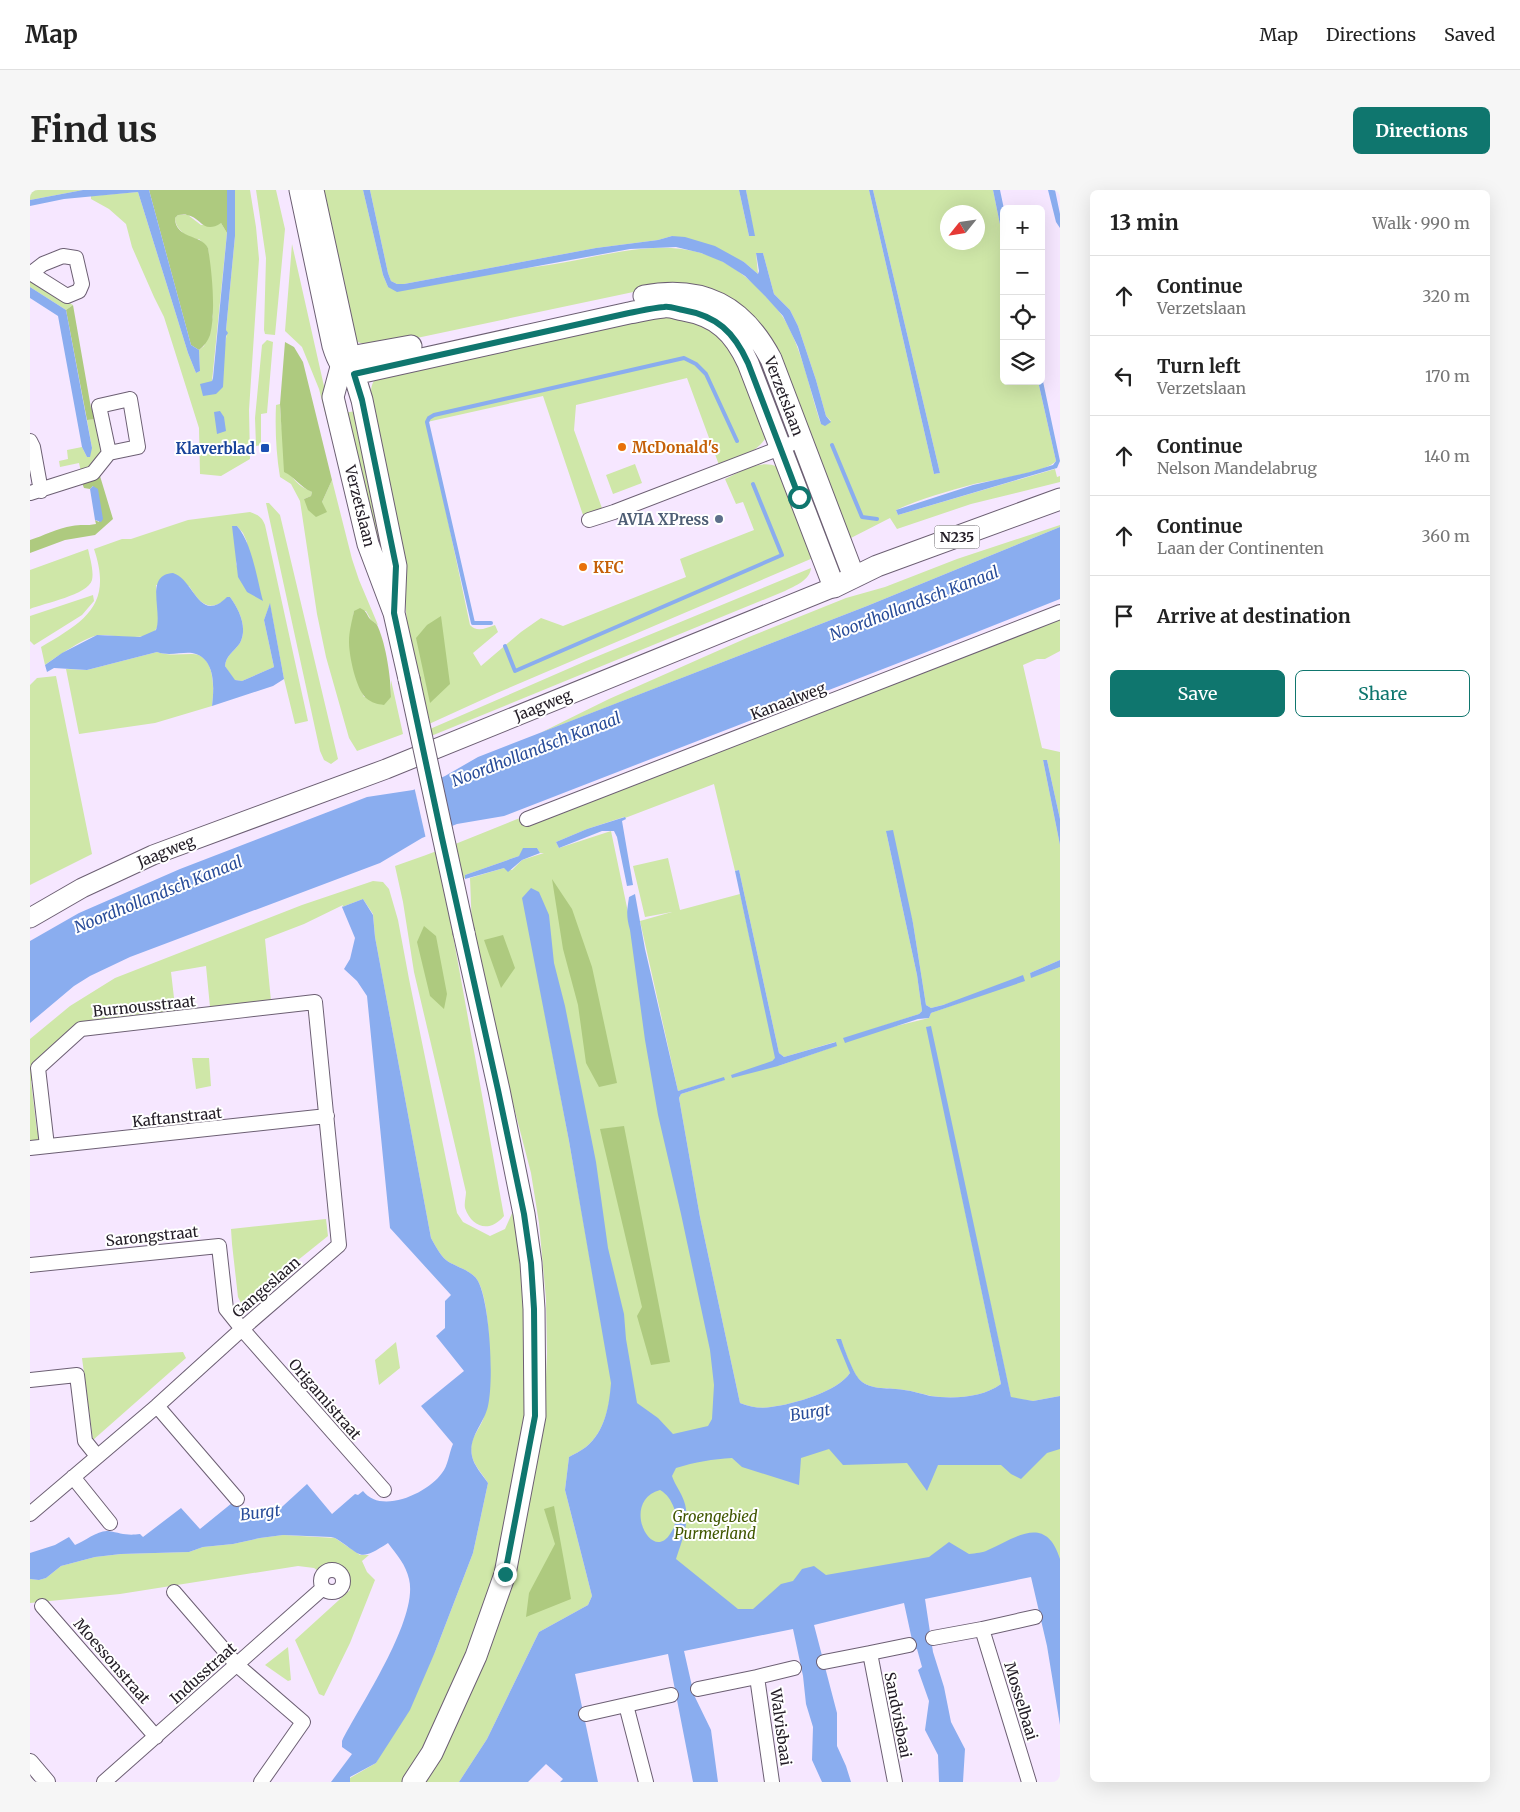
<!DOCTYPE html>
<meta charset="utf-8">
<style>
:root{--surface:#fff;--page:#f6f6f6;--text:#222;--muted:#767676;--line:#e0e0e0;--accent:#0f766e}
body{margin:0;font-family:Merriweather,serif;background:var(--page);color:var(--text)}
.controls{position:absolute;right:15px;top:15px;display:grid;overflow:hidden;border-radius:8px;box-shadow:0 5px 20px #0002}
.controls button{width:45px;height:45px;display:grid;place-items:center;padding:0;border:0;border-bottom:1px solid var(--line);background:var(--surface);color:var(--text);font:25px sans-serif}
.compass{position:absolute;left:910px;top:15px;width:45px;height:45px;border-radius:50%;background:var(--surface);box-shadow:0 5px 20px #0002;rotate:240deg}
.stop{position:absolute;width:15px;height:15px;margin:-11px;border:4px solid #0f766e;border-radius:50%;background:#fff}
.stop.end{background:#0f766e;border-color:#fff;box-shadow:0 1px 5px #0008}
.list{margin:0;padding:0;list-style:none}
h2{display:flex;justify-content:space-between;align-items:center;height:65px;margin:0;padding:0 20px;font-size:21px}
h2 small{font-size:16px;font-weight:400;color:var(--muted)}
.list li{display:grid;grid-template-columns:32px 1fr auto;gap:15px;align-items:center;box-sizing:border-box;height:80px;padding:0 20px;border-top:1px solid var(--line)}
.list b{display:block;font-size:19px;white-space:nowrap}
.list p{margin:0;font-size:16px;white-space:nowrap;color:var(--muted)}
.list em{font-size:16px;font-style:normal;color:var(--muted)}
.actions{display:flex;gap:10px;padding:15px 20px}
.actions a{flex:1;padding:11px 0;border:1px solid var(--accent);border-radius:8px;text-align:center;font-size:18px;color:var(--accent)}
.actions .main{background:var(--accent);color:#fff}
.icon{flex:none;width:28px;height:28px;fill:none;stroke:currentColor;stroke-width:2;stroke-linecap:round;stroke-linejoin:round}
.map{position:relative;flex:none;width:1030px;height:1592px;overflow:hidden;border-radius:8px}
header{display:flex;align-items:center;gap:30px;box-sizing:border-box;height:70px;padding:0 25px;background:var(--surface);border-bottom:1px solid var(--line)}
header strong{font-size:24px}
nav{display:flex;gap:28px;margin-inline-start:auto;font-size:18px}
.intro{display:flex;align-items:center;justify-content:space-between;box-sizing:border-box;height:120px;padding:0 30px}
h1{margin:0;font-size:35px}
.button{padding:12px 22px;border-radius:8px;background:var(--accent);color:#fff;font-size:18px;font-weight:700}
main{display:flex;gap:30px;padding:0 30px}
aside{flex:1;background:var(--surface);border-radius:8px;box-shadow:0 5px 20px #0002}
.map>svg:first-child{display:block}
.green{fill:#cfe7a8;fill-rule:evenodd}
.forest{fill:#aeca7f}
.water{fill:#8aadef;fill-rule:evenodd}
.pier{fill:#f6e7ff}
.lines{fill:none;stroke-linecap:round;stroke-linejoin:round}
.stream{stroke:#8aadef;stroke-width:4}
.minor-casing{stroke:#6c5f73;stroke-width:16}
.tertiary-casing{stroke:#6c5f73;stroke-width:18}
.secondary-casing{stroke:#6c5f73;stroke-width:21}
.primary-casing{stroke:#6c5f73;stroke-width:23}
.minor{stroke:#fff;stroke-width:14}
.tertiary{stroke:#fff;stroke-width:16}
.secondary{stroke:#fff;stroke-width:19}
.primary{stroke:#fff;stroke-width:21}
.primary-bridge-casing{stroke:#6c5f73;stroke-width:23;stroke-linecap:butt}
.primary-bridge{stroke:#fff;stroke-width:21}
.route{stroke:#0f766e;stroke-width:6}
.food-dot{fill:#e8710a;stroke:#fff;stroke-width:2}
.transit-dot{fill:#1a4fb4;stroke:#fff;stroke-width:2}
.service-dot{fill:#5c6f8a;stroke:#fff;stroke-width:2}
.labels{text-anchor:middle;dominant-baseline:central;stroke-width:4;stroke-linejoin:round;paint-order:stroke}
.shield{fill:#fff;stroke:#646066;stroke-width:1}
.shield-label{font-size:14px;font-weight:bold;fill:#221c25}
.street-label{font-size:15px;fill:#221c25;stroke:#fff}
.food-label{font-size:15px;font-weight:bold;fill:#c56008;stroke:#fff;text-anchor:start}
.transit-label{font-size:15px;font-weight:bold;fill:#164399;stroke:#fff;text-anchor:end}
.service-label{font-size:15px;font-weight:bold;fill:#4e5e75;stroke:#fff;text-anchor:end}
.park-label{font-size:15px;font-style:italic;fill:#405700;stroke:#fff}
.water-label{font-size:16px;font-style:italic;fill:#284c99;stroke:#fff}
</style>
<header>
<strong>Map</strong>
<nav><a>Map</a><a>Directions</a><a>Saved</a></nav>
</header>
<div class="intro"><h1>Find us</h1><a class="button">Directions</a></div>
<main>
<div class="map">
<svg width="1030" height="1592" viewBox="0 0 1030 1592">
<rect width="100%" height="100%" fill="#f6e7ff"/>
<path class="green" d="M0,0H53L0,10Z
M205,0H220L226,37L229,69L219,220L220,269L191,286L170,284L169,238L134,127L124,107L102,57L96,34L79,19L61,9V6L108,2L158,163L166,183L170,181L169,160L174,156L183,126L178,58L169,49C158,49 145,39 145,28L148,25H158L171,35L191,33L197,43L182,191L186,204L197,143L196,140L205,46Z
M226,0H246L255,39L245,145L235,144L234,140L236,68Z
M291,0H333L353,85L358,97C411,90 465,82 519,75C595,63 661,34 726,96C735,106 746,116 753,127C773,160 779,199 791,234L801,231L796,226L786,190L768,136L760,120L744,104L733,63H726L728,84L714,72L642,46L628,50L566,58L374,94H367L361,91L358,83L340,0H709L719,46L724,45L716,0H839L904,284L910,283L843,0H963L974,54V191H1008L1026,271C1018,282 960,290 944,294C918,301 890,309 866,320L868,325L1025,279L1027,287L1030,286V292L941,314L867,339L860,328L817,350L749,176L627,97L349,156L336,155L325,151ZM918,22H948V52H918Z
M262,54L298,214L308,274L289,199L272,157L255,141Z
M2,89L43,115L36,120L0,97V90Z
M652,123L699,150L737,245C729,263 707,268 689,275L657,188L546,215L544,240L573,321L554,328L513,206L397,232L440,435C447,443 456,438 465,435L468,442L443,463L451,476L491,442L511,428L533,436L656,387L650,369L724,340L713,312L706,314L695,289C712,281 729,269 748,277L783,368L467,503L399,534L377,433L374,397L341,211C341,198 340,192 351,184Z
M237,150L243,152L237,223L231,224V255L226,256L225,228L232,155Z
M250,214C250,228 256,277 263,288C268,295 274,298 282,302L281,306L274,309L292,312L302,290L322,369L329,390L348,435L341,430L336,421H324C318,459 319,471 334,507H361V490L373,544L327,561L319,548L296,467L287,424L270,311L261,294L250,287C246,263 245,239 246,215Z
M326,221L357,382L313,223Z
M66,229L72,264L60,279L51,282L49,273L30,277L29,271L38,269L37,260L52,257L57,267L62,258L57,230Z
M605,274L612,293L583,304L576,285Z
M236,313H239L250,325L308,569L301,574L294,570L290,561Z
M220,322C228,325 232,327 235,335L278,531L265,534L254,489L240,414L234,430L244,477L212,491L204,490L195,476C196,465 204,462 210,453C218,438 209,419 200,407H198C179,425 169,412 159,396L126,395C127,407 130,422 128,434C125,455 83,444 69,445C57,446 26,467 15,475L11,457C55,431 83,415 64,359L92,349H101L158,330ZM203,336H207L213,343L217,352L206,376L207,367Z
M1030,335V337L837,416L510,543L579,509L719,447L816,408L855,397L927,369Z
M58,359C60,368 64,381 62,390C58,405 14,413 0,419V380Z
M781,378C780,390 765,396 755,401L401,546L400,539L556,471Z
M63,405L64,411L52,425L4,455L0,451V426Z
M1030,427V461L1015,469H1007L993,475L1012,558L1030,562V629L1017,570H1013L1030,655V770L1000,783L1002,787L1030,777V1206L1003,1211L981,1208L900,837L897,838L971,1194C952,1208 923,1209 901,1206C892,1204 883,1201 874,1200C860,1197 841,1201 830,1190C823,1184 814,1159 811,1149L820,1183C807,1202 764,1214 741,1217C731,1219 720,1217 710,1213L670,1027L649,908L651,904L694,890V888L648,901L610,731L642,722L615,727L603,676L638,668L650,720L710,704L746,868L742,871L743,876H748L806,856L805,852L754,867L749,863L709,680L705,681L684,594L595,628L594,627L557,639L526,652L529,658L581,641L707,1243L1030,1224V1430L1016,1369L629,1440L582,1332L594,1201L498,734L539,951L582,1193C579,1217 575,1241 556,1257C551,1261 544,1264 539,1267L535,1300L562,1406L558,1415L509,1442L457,1549L429,1592H394L426,1531L515,1211L517,1163L516,1109L509,1033L501,983L458,817L442,739L440,688L474,678L482,680L492,670L514,663H510L507,658L489,666L435,685V688L414,696L474,1026C460,1043 442,1038 435,1018C434,1013 436,1007 436,1002L384,782L373,712L365,676C427,655 487,628 548,605C709,546 869,487 1030,427ZM856,641L883,733L896,815L901,818L913,815L994,790L901,823L899,828L813,849L889,824L892,821L887,785Z
M127,462C139,466 150,464 162,464C186,464 184,501 182,516L125,533L49,544L36,479L57,480Z
M26,486L62,664L0,695V495L7,488Z
M343,691L353,692L359,699L368,730L379,789L427,1023L433,1032L460,1046L475,1039L483,1021L490,1076L499,1110L496,1246L470,1384L401,1547L372,1592H320V1588L346,1573L405,1462L443,1363L458,1293C453,1284 444,1276 442,1266C438,1248 449,1242 454,1227C462,1199 462,1116 448,1091C442,1080 425,1077 416,1070C410,1065 405,1055 401,1048L345,747L343,724L333,709L312,717L313,715L274,734L235,749L241,811L180,817L176,776L141,782L146,825L141,821L62,830L5,890L1,891L7,941H10V951L0,956V849L40,816L85,788L272,715Z
M162,868H179L181,896L166,899Z
M296,1029L298,1046L212,1115L208,1107L202,1054L201,1039Z
M366,1152L370,1178L349,1195L345,1170Z
M153,1162L156,1168L63,1250L52,1168Z
M253,1345L305,1348L330,1365H339L332,1371L337,1382L345,1390L320,1453L294,1506L289,1504L265,1450L320,1400C315,1391 316,1374 301,1376C296,1376 294,1379 291,1383L284,1378L268,1376L90,1404L0,1413V1389L9,1390L16,1388L31,1376L65,1367L91,1364L159,1362L173,1357L203,1354L230,1348Z
M258,1457L261,1490L258,1491L235,1475Z"/>
<path class="forest" d="M119,0H197V43L191,33C173,45 171,27 157,25C154,24 151,25 148,25L145,28C145,49 171,44 178,58C182,82 186,122 180,145C178,151 174,156 169,160L161,155Z
M43,115L61,218L64,220L66,229L57,230L36,120Z
M255,152L264,157L273,172L302,290L292,312L297,322L286,327L278,320L274,309L281,306L282,302C270,297 265,287 254,282L250,214Z
M66,284L70,286L83,329L65,345L35,350L0,363V350C13,346 28,338 42,336C50,334 57,336 66,334L65,330L69,332L63,296L60,299L54,298L52,293Z
M330,418C337,421 336,424 340,429C343,432 347,433 348,437C356,455 361,488 361,507L354,515C347,514 342,513 336,508C326,499 319,466 319,452C319,441 322,431 324,421Z
M411,426L420,494L400,513L386,448L397,435Z
M522,689L542,719L562,777L587,893L569,897L556,873L548,815L533,759Z
M394,736L406,746L417,804L414,819L400,806L387,752Z
M473,745L485,778L471,798L454,750Z
M594,936L640,1172L621,1175L607,1126L612,1117L570,939Z
M524,1316L541,1409L496,1427L499,1403L525,1354L514,1319Z"/>
<path class="water" d="M53,0H119L161,155L169,160L170,181L166,183L158,163L108,2L34,9L0,16V10Z
M197,0H205V46L196,140L198,143L196,146L193,197L186,204L173,206L170,194L182,191L183,188L197,43Z
M333,0H340L358,83L361,91L367,94H374L566,58L628,50L642,46L655,47L685,56L714,72L728,84L729,81L726,63H733L744,104L760,120L768,136L786,190L796,226L801,232L795,236L791,234L768,157L753,126L735,106L715,86L693,72L671,63L646,57L600,59L367,102L358,97L353,85Z
M709,0H716L725,46H719Z
M839,0H843L910,283L904,284Z
M963,0H970L974,19V54Z
M1018,0H1025L1030,24V38L1026,32Z
M0,97L36,120L62,258L60,267H57L52,257L28,126L0,108Z
M1011,182L1030,271L1027,278L868,325L866,320L943,295L1000,282L1023,275L1026,271L1008,191H1011Z
M190,221L194,227L196,241L187,244L184,222Z
M63,296L68,299L73,329L71,332L65,330L60,299Z
M202,336H207C222,353 227,389 233,411L217,402L208,387Z
M1030,337V409L889,465L474,626L427,634L392,648L350,673L100,767L60,786L44,796L0,833V751L49,723L150,679L337,607L383,600L415,586L448,567L837,416Z
M143,383C164,389 169,435 197,407H200C209,419 218,438 210,453C204,462 196,465 195,476L205,490L212,491L244,477L234,430L240,413L254,489L243,496L182,516C184,499 186,471 166,464C156,460 141,467 127,462L57,480L24,478L17,482L15,475L32,463L67,445L110,447L126,440C133,421 114,385 143,383Z
M1013,570H1017L1030,629V655Z
M595,627L596,629L592,631L603,695L597,696L587,647L584,641H572L529,658L526,652L557,639Z
M863,640L883,733L896,815L901,818L913,815L993,785L995,791L901,823L899,828L888,829L815,853L813,848L889,824L892,821L887,785L856,641Z
M493,658H507L510,663L492,670L478,682L474,678L435,689V685L489,666Z
M709,680L749,863L754,867L806,852L807,856L748,876L702,888L701,885L742,871L745,868L705,681Z
M501,698L509,702L519,725L524,773L535,816L566,972L578,1058L594,1124L596,1149L607,1213L628,1228L643,1244L678,1236L682,1229L684,1195L680,1160L651,1024L628,925L615,850L600,740C596,725 597,722 599,707L605,704L615,759L648,901L694,887L695,890L651,904L649,908L670,1027L710,1213C720,1217 731,1219 741,1217C764,1214 807,1202 820,1183L806,1149H811C814,1158 823,1183 830,1190C841,1201 860,1197 874,1200C883,1201 892,1204 900,1206C923,1209 952,1208 971,1194L896,837L901,836L981,1207L1003,1211L1030,1206V1259L1017,1263L991,1289L981,1284L971,1275H908L897,1301L877,1273L813,1275L799,1259L771,1268L769,1295L712,1277L702,1268C683,1269 665,1272 646,1278L642,1286C645,1295 651,1302 654,1311C661,1331 652,1350 646,1369L708,1419H723L751,1394L763,1391L772,1379L784,1376L796,1385L899,1367L919,1352L939,1364C946,1363 953,1363 958,1360C987,1347 1016,1324 1030,1369V1535L1017,1456L1001,1387L895,1409L903,1462L914,1497L921,1532L935,1559L933,1592H909L908,1565L895,1540L899,1511L888,1480L892,1477L887,1459H884L874,1413L784,1435L807,1523V1556L816,1576L821,1592H792L782,1570L783,1537L776,1514L773,1486L763,1439L654,1461L664,1505L681,1540L688,1592H663L638,1464L545,1484L568,1592H530L533,1589L516,1574L498,1592H429L457,1549L509,1442L558,1415L562,1406L535,1300L539,1267C544,1264 551,1261 556,1257C575,1241 579,1217 581,1193L539,951L492,708ZM630,1300C637,1304 641,1310 644,1318C647,1327 646,1336 640,1344C621,1374 590,1311 630,1300Z
M333,709L343,725L345,747L401,1048C405,1055 410,1065 416,1070C425,1077 442,1080 448,1091C460,1114 464,1190 458,1216C454,1234 438,1247 442,1266C444,1276 452,1284 458,1293L443,1363L405,1462L380,1520L346,1573L320,1587V1592H301L322,1564L312,1557V1551C330,1515 389,1429 379,1389C376,1375 367,1365 358,1353C327,1373 333,1365 305,1348L301,1347L253,1345L230,1348L203,1354L173,1357L159,1362L91,1364L65,1367L31,1376L16,1388L9,1390L0,1389V1363L25,1355L39,1347L45,1355C55,1351 68,1340 78,1341C91,1343 96,1346 110,1344L113,1347L151,1318L170,1339L202,1313L218,1320L233,1318L242,1326L277,1294L302,1324L325,1304L328,1305L333,1301C351,1325 398,1303 412,1283C418,1276 419,1263 423,1254L391,1216L434,1181L406,1146L415,1138V1111L421,1105L360,1038L337,806L327,791L314,779L320,769L325,748L312,717Z
M1030,770V777L1001,788L1000,783Z"/>
<path class="pier" d="M410,586L421,639L396,649L384,596Z"/>
<g class="lines">
<path class="stream" d="M802,255L832,327L847,329
M461,433H443L397,232L399,228L404,225L654,168L666,174L676,184L707,251
M475,456L485,481L752,365L723,294"/>
<defs>
<path id="minor" d="M0,84L13,74L33,66L46,68L52,94L49,101L37,106L2,84
M0,251L3,257L11,301
M0,303L63,283L79,263L108,257L100,209L69,216L79,263
M559,330L584,322L771,250
M497,629L1030,422
M0,958L297,926
M0,1075L189,1056L196,1119L212,1139L354,1300
M0,1190L47,1185L55,1251L67,1266
M127,1216L207,1309
M43,1287L80,1333
M0,1324L127,1216L212,1139L309,1055L285,812L51,839L8,878L17,956
M291 1391a11 11 0 1 1 22 0a11 11 0 1 1-22 0Z
M144,1402L207,1475L273,1532L231,1592
M12,1416L126,1547
M952,1439L1005,1427
M903,1448L952,1439L999,1592
M840,1463L879,1455
M794,1472L840,1463L865,1592
M727,1487L764,1478
M668,1499L727,1487L742,1592
M596,1515L641,1505
M556,1524L596,1515L616,1592
M74,1592L293,1398"/>
<path id="tertiary" d="M0,1572L17,1592"/>
<path id="secondary" d="M269,0L302,156C306,169 310,180 324,184L284,0
M0,728L52,698L123,665L356,579L804,397"/>
<path id="primary" d="M614,106C673,95 713,116 741,169L824,387
M364,423L366,376L332,210L324,184L599,123C610,121 622,118 634,117C640,116 647,119 653,120C687,126 704,142 718,173L804,397L847,376L1030,309
M379,489L364,423L338,354L303,207L311,177L314,170L320,167L381,156
M383,1592L402,1563L446,1466L475,1384L505,1226L504,1119L501,1073L494,1024L469,900L434,743"/>
</defs>
<use href="#minor" class="minor-casing"/>
<use href="#tertiary" class="tertiary-casing"/>
<use href="#secondary" class="secondary-casing"/>
<use href="#primary" class="primary-casing"/>
<use href="#minor" class="minor"/>
<use href="#tertiary" class="tertiary"/>
<use href="#secondary" class="secondary"/>
<use href="#primary" class="primary"/>
<defs>
<path id="primary-bridge" d="M379,489L434,743"/>
</defs>
<use href="#primary-bridge" class="primary-bridge-casing"/>
<use href="#primary-bridge" class="primary-bridge"/>
</g>
<g class="lines">
<path class="route" d="M475,1384L505,1226L504,1119L501,1073L494,1024L468,900L412,648L364,423L366,376L332,210L324,184L599,123C610,121 622,118 634,117C640,116 647,119 653,120C687,126 704,142 718,173L769,307"/>
</g>
<g class="food-dot">
<circle cx="592" cy="257" r="5"/>
<circle cx="553" cy="377" r="5"/>
</g>
<rect class="transit-dot" x="230" y="253" width="10" height="10" rx="2.5"/>
<circle class="service-dot" cx="689" cy="329" r="5"/>
<g class="labels">
<rect class="shield" x="904.5" y="335.5" width="45" height="23" rx="4"/>
<g class="shield-label">
<text x="927" y="347">N235</text>
</g>
<g class="street-label">
<text transform="translate(754 206) rotate(69)">Verzetslaan</text>
<text transform="translate(330 316) rotate(76)">Verzetslaan</text>
<text transform="translate(758 511) rotate(-21)">Kanaalweg</text>
<text transform="translate(513 515) rotate(-22)">Jaagweg</text>
<text transform="translate(136 661) rotate(-22)">Jaagweg</text>
<text transform="translate(114 816) rotate(-6)">Burnousstraat</text>
<text transform="translate(147 927) rotate(-6)">Kaftanstraat</text>
<text transform="translate(122 1046) rotate(-6)">Sarongstraat</text>
<text transform="translate(236 1097) rotate(-41)">Gangeslaan</text>
<text transform="translate(295 1209) rotate(49)">Origamistraat</text>
<text transform="translate(82 1471) rotate(49)">Moessonstraat</text>
<text transform="translate(173 1483) rotate(-42)">Indusstraat</text>
<text transform="translate(991 1511) rotate(73)">Mosselbaai</text>
<text transform="translate(868 1525) rotate(79)">Sandvisbaai</text>
<text transform="translate(751 1537) rotate(82)">Walvisbaai</text>
</g>
<g class="food-label">
<text x="602" y="257">McDonald's</text>
<text x="563" y="377">KFC</text>
</g>
<g class="transit-label">
<text x="225" y="258">Klaverblad</text>
</g>
<g class="service-label">
<text x="679" y="329">AVIA XPress</text>
</g>
<g class="park-label">
<text x="685" y="1326">Groengebied<tspan x="685" dy="17">Purmerland</tspan></text>
</g>
<g class="water-label">
<text transform="translate(884 413) rotate(-21)">Noordhollandsch Kanaal</text>
<text transform="translate(506 559) rotate(-21)">Noordhollandsch Kanaal</text>
<text transform="translate(128 704) rotate(-22)">Noordhollandsch Kanaal</text>
<text transform="translate(780 1222) rotate(-9)">Burgt</text>
<text transform="translate(230 1322) rotate(-7)">Burgt</text>
</g>
</g>
</svg>
<div class="controls">
<button>+</button>
<button>−</button>
<button><svg class="icon" aria-label="locate" viewBox="0 0 24 24"><circle cx="12" cy="12" r="6"/><path d="M12 2v4M12 18v4M2 12h4M18 12h4"/></svg></button>
<button><svg class="icon" aria-label="layers" viewBox="0 0 24 24"><path d="M12 4l9 5-9 5-9-5zM3 14l9 5 9-5"/></svg></button>
</div>
<svg class="compass" viewBox="-18 -18 36 36"><path d="M0-13l5 13h-10z" fill="#e53935"/><path d="M0 13l5-13h-10z" fill="#767676"/></svg>
<div class="stop" style="left:769px;top:307px"></div>
<div class="stop end" style="left:475px;top:1384px"></div>
</div>
<aside>
<h2>13 min<small>Walk · 990 m</small></h2>
<ul class="list">
<li><svg class="icon" aria-label="ahead" viewBox="0 0 24 24"><path d="M12 20V5M6 11l6-6 6 6"/></svg><div><b>Continue</b><p>Verzetslaan</p></div><em>320 m</em></li>
<li><svg class="icon" aria-label="left" viewBox="0 0 24 24"><path d="M17 20v-9H6M10 6l-5 5 5 5"/></svg><div><b>Turn left</b><p>Verzetslaan</p></div><em>170 m</em></li>
<li><svg class="icon" aria-label="ahead" viewBox="0 0 24 24"><path d="M12 20V5M6 11l6-6 6 6"/></svg><div><b>Continue</b><p>Nelson Mandelabrug</p></div><em>140 m</em></li>
<li><svg class="icon" aria-label="ahead" viewBox="0 0 24 24"><path d="M12 20V5M6 11l6-6 6 6"/></svg><div><b>Continue</b><p>Laan der Continenten</p></div><em>360 m</em></li>
<li><svg class="icon" aria-label="arrive" viewBox="0 0 24 24"><path d="M6 21V4h12l-3 4 3 4H6"/></svg><div><b>Arrive at destination</b></div></li>
</ul>
<div class="actions"><a class="main">Save</a><a>Share</a></div>
</aside>
</main>
